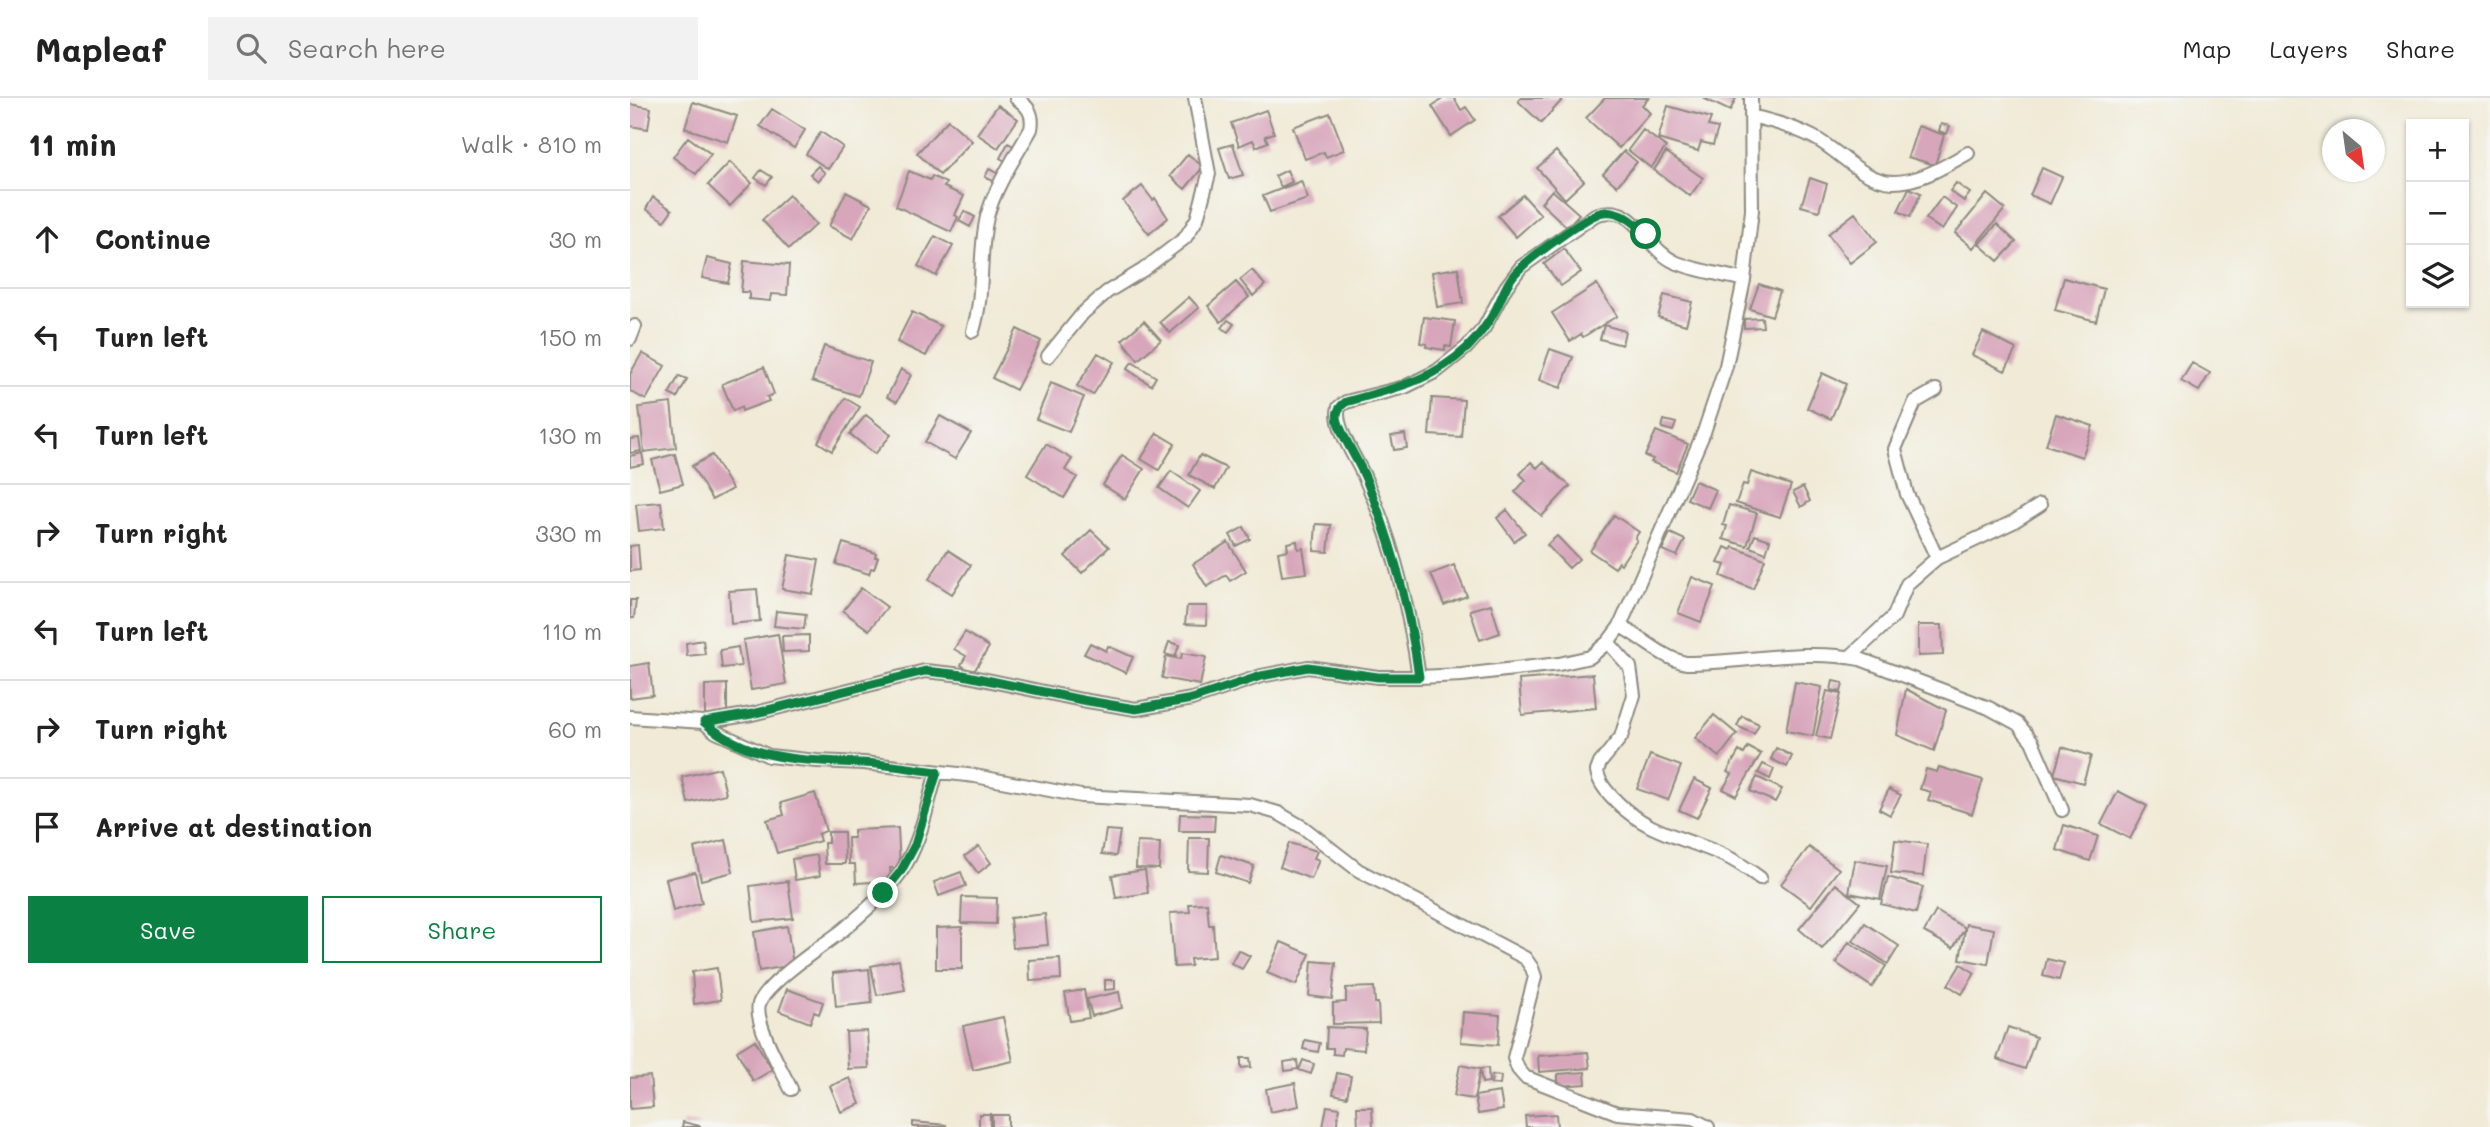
<!DOCTYPE html>
<meta charset="utf-8">
<style>
:root{--surface:#fff;--page:#f2f2f2;--text:#222;--muted:#767676;--line:#e0e0e0;--accent:#0b8043}
body{margin:0;font-family:Mali,sans-serif;background:var(--page);color:var(--text)}
.controls{position:absolute;right:21px;top:21px;display:grid;overflow:hidden;border-radius:0px;box-shadow:0 2px 5px #0004}
.controls button{width:63px;height:63px;display:grid;place-items:center;padding:0;border:0;border-bottom:2px solid var(--line);background:var(--surface);color:var(--text);font:35px sans-serif}
.compass{position:absolute;left:1692px;top:21px;width:63px;height:63px;border-radius:50%;background:var(--surface);box-shadow:0 2px 5px #0004;rotate:151deg}
.stop{position:absolute;width:21px;height:21px;margin:-16px;border:5px solid #0b8043;border-radius:50%;background:#fff}
.stop.end{background:#0b8043;border-color:#fff;box-shadow:0 2px 7px #0008}
.list{margin:0;padding:0;list-style:none}
h2{display:flex;justify-content:space-between;align-items:center;height:91px;margin:0;padding:0 28px;font-size:30px}
h2 small{font-size:23px;font-weight:400;color:var(--muted)}
.list li{display:grid;grid-template-columns:46px 1fr auto;gap:21px;align-items:center;box-sizing:border-box;height:98px;padding:0 28px;border-top:2px solid var(--line)}
.list b{display:block;font-size:26px;white-space:nowrap}
.list em{font-size:23px;font-style:normal;color:var(--muted)}
.actions{display:flex;gap:14px;padding:21px 28px}
.actions a{flex:1;padding:16px 0;border:2px solid var(--accent);border-radius:0px;text-align:center;font-size:24px;color:var(--accent)}
.actions .main{background:var(--accent);color:#fff}
.icon{flex:none;width:38px;height:38px;fill:none;stroke:currentColor;stroke-width:2;stroke-linecap:round;stroke-linejoin:round}
.map{position:relative;flex:none;width:1860px;height:1029px;overflow:hidden}
header{display:flex;align-items:center;gap:42px;box-sizing:border-box;height:98px;padding:0 35px;background:var(--surface);border-bottom:2px solid var(--line)}
header strong{font-size:33px}
nav{display:flex;gap:38px;margin-inline-start:auto;font-size:24px}
.search{width:490px;height:63px;background:var(--page);display:flex;align-items:center;gap:18px;box-sizing:border-box;padding:0 24px;border-radius:0px;color:var(--muted);font-size:26px}
main{display:flex}
aside{flex:1;background:var(--surface)}
.map>svg:first-child{display:block}
.building{fill:#d8a6bb}
.lines{fill:none;stroke-linecap:round;stroke-linejoin:round}
.street-casing{stroke:#8e8a80;stroke-width:16}
.street{stroke:#fff;stroke-width:12}
.route{stroke:#0b8043;stroke-width:9}
</style>
<header>
<strong>Mapleaf</strong>
<div class="search"><svg class="icon" aria-label="search" viewBox="0 0 24 24"><circle cx="10" cy="10" r="6"/><path d="M15 15l6 6"/></svg>Search here</div>
<nav><a>Map</a><a>Layers</a><a>Share</a></nav>
</header>
<main>
<aside>
<h2>11 min<small>Walk · 810 m</small></h2>
<ul class="list">
<li><svg class="icon" aria-label="ahead" viewBox="0 0 24 24"><path d="M12 20V5M6 11l6-6 6 6"/></svg><div><b>Continue</b></div><em>30 m</em></li>
<li><svg class="icon" aria-label="left" viewBox="0 0 24 24"><path d="M17 20v-9H6M10 6l-5 5 5 5"/></svg><div><b>Turn left</b></div><em>150 m</em></li>
<li><svg class="icon" aria-label="left" viewBox="0 0 24 24"><path d="M17 20v-9H6M10 6l-5 5 5 5"/></svg><div><b>Turn left</b></div><em>130 m</em></li>
<li><svg class="icon" aria-label="right" viewBox="0 0 24 24"><path d="M7 20v-9h11M14 6l5 5-5 5"/></svg><div><b>Turn right</b></div><em>330 m</em></li>
<li><svg class="icon" aria-label="left" viewBox="0 0 24 24"><path d="M17 20v-9H6M10 6l-5 5 5 5"/></svg><div><b>Turn left</b></div><em>110 m</em></li>
<li><svg class="icon" aria-label="right" viewBox="0 0 24 24"><path d="M7 20v-9h11M14 6l5 5-5 5"/></svg><div><b>Turn right</b></div><em>60 m</em></li>
<li><svg class="icon" aria-label="arrive" viewBox="0 0 24 24"><path d="M6 21V4h12l-3 4 3 4H6"/></svg><div><b>Arrive at destination</b></div></li>
</ul>
<div class="actions"><a class="main">Save</a><a>Share</a></div>
</aside>
<div class="map">
<svg width="1860" height="1029" viewBox="0 0 1860 1029">
<rect width="100%" height="100%" fill="#f6f6f2"/>
<filter id="ink" filterUnits="userSpaceOnUse"><feTurbulence type="fractalNoise" baseFrequency=".0143" numOctaves="2"/><feDisplacementMap in="SourceGraphic" scale="14" xChannelSelector="R" yChannelSelector="G"/><feConvolveMatrix kernelMatrix="1 2 1 2 8 2 1 2 1" color-interpolation-filters="sRGB"/></filter>
<filter id="wash" filterUnits="userSpaceOnUse"><feTurbulence type="fractalNoise" baseFrequency=".00686" numOctaves="4" result="noise"/><feDisplacementMap in="SourceGraphic" scale="28" xChannelSelector="R" yChannelSelector="G"/><feGaussianBlur stdDeviation="1.57" result="paint"/><feColorMatrix in="noise" values="0 0 0 0 0 0 0 0 0 0 0 0 0 0 0 0 0 1.4 0 .05"/><feComposite in="paint" operator="in"/></filter>
<g filter="url(#wash)">
<rect width="100%" height="100%" fill="#f0ead6"/>
<g id="blocks">
<path class="building" d="M814,0H824L831,12L836,9L845,22L821,38L802,8Z
M891,0H934L911,25L888,3Z
M975,0H1019L1012,7L1020,15L989,50L956,20Z
M1073,0H1106L1100,13Z
M63,4L107,18L98,44L55,30Z
M0,6L21,10L18,31L0,28Z
M368,7L388,21L368,50L347,36Z
M1038,8L1081,20L1078,28L1088,30L1083,47L1071,44L1068,53L1028,41Z
M142,11L175,32L164,50L130,28Z
M636,12L644,35L635,38L638,44L626,49L623,42L609,48L601,25Z
M700,15L714,52L696,59L694,54L675,61L663,29Z
M318,22L342,43L310,77L287,55Z
M1311,26L1320,28L1317,36L1309,33Z
M1288,28L1314,37L1305,67L1278,59Z
M1013,32L1036,49L1021,70L998,52Z
M191,34L213,49L198,71L176,56Z
M58,39L81,56L66,76L43,59Z
M378,45L387,50L379,65L370,60Z
M603,46L613,77L599,81L589,50Z
M926,53L954,83L935,101L907,70Z
M994,53L1007,64L987,88L973,76Z
M1036,54L1073,80L1060,98L1024,72Z
M558,56L573,69L555,91L540,78Z
M100,64L122,85L100,108L78,87Z
M188,68L195,75L188,83L180,76Z
M1412,70L1432,79L1420,106L1400,97Z
M359,71L369,76L365,84L355,79Z
M131,72L142,79L136,87L125,80Z
M657,72L662,84L651,89L645,78Z
M279,73L300,82L302,78L316,85L314,89L334,98L325,117L328,119L321,134L266,108Z
M1180,80L1197,86L1189,113L1171,108Z
M671,83L678,101L640,114L633,98Z
M1326,85L1340,95L1334,103L1320,93Z
M512,88L523,102L525,100L538,120L519,136L493,103Z
M1279,90L1291,95L1280,119L1268,113Z
M922,92L949,116L937,129L911,105Z
M216,94L241,107L223,141L199,128Z
M1357,96L1375,111L1343,150L1325,135Z
M159,97L186,126L159,151L132,122Z
M893,97L911,117L886,139L868,118Z
M23,99L42,112L34,123L16,111Z
M1312,99L1327,110L1312,132L1296,121Z
M334,113L345,119L340,129L329,123Z
M1225,115L1247,144L1220,165L1198,136Z
M1367,126L1386,144L1368,163L1349,146Z
M305,138L323,148L306,178L288,168Z
M934,151L951,174L931,188L914,166Z
M77,160L102,166L98,185L72,180Z
M114,163L159,167L157,197L141,196L140,203L119,201V194H111Z
M828,170L833,205L807,209L802,174Z
M622,172L635,187L623,198L610,182Z
M1434,180L1474,191L1466,223L1425,212Z
M606,184L619,199L591,224L578,208Z
M967,186L987,218L953,239L951,236L940,243L922,215Z
M1129,186L1150,193L1142,218L1120,211Z
M1034,197L1062,204L1056,227L1028,219Z
M559,199L569,210L540,235L530,224Z
M282,214L311,228L296,258L267,244Z
M794,219L825,223L821,249L815,248V252L796,249L797,246L790,245Z
M1132,220L1133,229L1114,230V221Z
M598,222L604,226L598,234L592,230Z
M514,223L531,242L508,262L492,242Z
M974,227L995,233L992,247L970,241Z
M387,231L411,243L386,292L362,280Z
M1353,234L1386,251L1375,273L1342,257Z
M194,248L241,264L229,298L182,283Z
M920,251L943,259L931,290L909,282Z
M12,255L35,268L16,302L0,293V276Z
M468,255L484,264L463,297L447,288Z
M502,264L526,279L521,287L497,271Z
M1562,265L1580,275L1569,293L1551,283Z
M134,269L144,296L137,299L139,303L112,313L111,309L103,313L92,286Z
M271,271L281,277L267,304L257,299Z
M1192,275L1216,286L1201,321L1177,310Z
M49,278L57,281L47,300L39,296Z
M421,285L454,299L439,334L406,321Z
M215,300L230,309L202,353L188,344Z
M802,300L834,302L831,339L799,337Z
M41,305L46,350L14,354L9,309Z
M1426,316L1463,328L1452,359L1416,347Z
M236,317L261,337L245,356L220,336Z
M310,318L341,335L325,361L295,344Z
M1034,322L1046,325L1043,333L1032,330Z
M1026,333L1058,346L1046,374L1021,364L1023,361L1015,358Z
M527,335L545,346L529,372L511,361Z
M775,336L777,350L764,352L761,338Z
M9,340L11,353L0,355V341Z
M416,346L442,361L435,372L447,379L434,400L397,377Z
M12,355L14,366L0,369V358Z
M45,356L53,386L30,392L22,362Z
M82,357L102,391L82,402L62,368Z
M492,357L514,371L495,401L473,387Z
M570,357L596,370L585,391L559,377Z
M901,364L907,370L913,364L940,388L912,418L885,394L896,382L890,376Z
M541,373L570,393L558,410L529,390Z
M1121,374L1161,387L1150,419L1106,405L1113,386L1117,387Z
M1065,383L1086,392L1078,410L1057,401Z
M1173,389L1180,403L1171,409L1163,394Z
M31,404L34,430L9,433L6,406Z
M1099,407L1127,415L1117,448L1093,441L1097,428L1093,427Z
M877,412L895,435L884,443L867,420Z
M984,417L1009,434L1005,440L1007,442L991,466L989,464L985,470L960,453Z
M686,426L701,427L698,454L684,453Z
M614,429L620,441L606,448L600,437Z
M461,432L479,449L452,475L435,458Z
M1040,435L1055,442L1047,458L1032,452Z
M1125,437L1140,442L1136,455L1120,449Z
M927,438L949,461L939,470L917,447Z
M667,443L668,451L673,450L677,475L652,478L648,454L658,452L657,445Z
M598,444L616,473L600,483L596,477L577,489L563,466Z
M213,445L246,455L245,459H248L244,471L241,470L239,476L206,466Z
M8,447L10,472L0,473V448Z
M1095,449L1101,452L1103,449L1135,461L1123,491L1091,478L1095,467L1088,465Z
M318,452L341,467L322,496L299,481Z
M159,457L189,462L183,496L152,491Z
M824,467L837,498L814,507L801,476Z
M1062,479L1085,488L1071,524L1048,515Z
M231,490L257,509L239,532L213,513Z
M127,491L130,523L101,526L99,493Z
M0,502H6L4,520H0Z
M861,506L870,535L850,542L840,512Z
M557,508H577L576,527L555,526Z
M146,513L176,516L174,531L144,528Z
M1288,527H1312L1313,557L1288,558Z
M335,534L359,549L343,575L331,567L336,558L324,551Z
M148,536L156,586L121,592L113,542Z
M179,537V553L153,554L152,538Z
M73,542L75,556L57,558L56,545Z
M539,544L549,547L545,559L535,556Z
M460,545L476,553L478,548L503,559L496,575L454,556Z
M108,549L111,568L92,570L90,552Z
M552,555L576,559L570,587L532,580L536,558L551,561Z
M19,565L23,597L0,600V568Z
M963,576L966,610L892,617L889,582Z
M1203,583L1213,585L1211,594L1201,592Z
M1165,584L1192,589L1183,638L1156,633Z
M97,586V616L75,617V587Z
M1276,591L1316,612L1304,653L1267,637Z
M1197,593L1211,596L1200,641L1186,638Z
M1084,617L1107,636L1089,659L1065,640Z
M1112,618L1129,626L1124,636L1107,628Z
M1118,649L1131,656L1106,698L1093,691L1102,676L1097,674L1109,653L1114,656Z
M1432,649L1461,658L1453,685L1424,677Z
M1146,650L1162,658L1157,669L1141,661Z
M1020,657L1051,668L1038,702L1007,691Z
M1133,666L1144,671L1140,681L1128,675Z
M1309,669L1353,682L1342,716L1298,702L1301,694L1290,691L1296,671L1307,674Z
M90,670L96,696L58,705L52,679Z
M1127,679L1152,691L1145,704L1120,693Z
M1064,681L1082,690L1067,720L1049,712Z
M1259,691L1271,697L1260,717L1249,711Z
M1488,693L1517,708L1500,741L1471,726Z
M185,695L196,733L188,736L190,743L147,755L137,722L154,717L151,705Z
M550,716L585,717L584,733H549Z
M1434,727L1468,738L1460,763L1427,752Z
M268,730L270,770H260L261,783L226,785L225,766H219L218,740H224V732Z
M476,732L490,733L486,758L472,756Z
M198,734H214L215,766H195L194,745H198Z
M559,740H579L578,774L558,773Z
M96,742L103,774L71,782L64,750Z
M1265,742L1297,746L1293,778L1261,775Z
M507,744L530,745L529,771L506,770Z
M659,745L687,753L684,760L689,762L681,781L650,769Z
M349,748L361,765L348,775L335,758Z
M1179,749L1209,771L1181,808L1151,786Z
M187,757L190,778L165,782L162,761Z
M591,757L624,768L618,785L586,774Z
M1225,762L1257,768L1250,801L1219,795Z
M515,772L518,795L486,800L482,777Z
M65,774L72,805L43,813L36,781Z
M331,774L336,788L309,798L304,784Z
M1258,779L1293,789L1286,815L1251,806Z
M158,783L163,820L124,824L120,788Z
M1206,786L1230,805L1192,851L1169,831Z
M332,799L367,800L366,826L331,825Z
M577,805L579,827H583L585,859L560,861L561,868L544,869L540,815L560,814L559,806Z
M1306,813L1335,830L1323,850L1294,834Z
M415,816L418,847L383,850L380,820Z
M1235,825L1269,848L1258,866L1223,843Z
M1336,826L1364,831L1358,866L1330,861Z
M157,828L163,867L129,873L124,834Z
M332,829V871H306V830Z
M651,844L680,856L666,887L637,875Z
M1219,844L1256,868L1242,889L1206,865Z
M608,852L620,858L612,871L601,865Z
M430,860L431,881L400,883L399,862Z
M1417,861L1434,865L1429,882L1413,878Z
M269,862L275,892L247,897L241,868Z
M682,863L706,865L702,901L679,898Z
M1331,866L1345,875L1332,896L1318,887Z
M87,870L91,902L64,906L62,874Z
M239,871L242,905L206,909L203,875Z
M475,882H485V891L475,892Z
M744,889L745,905H748L749,925L703,926V905L716,904V890Z
M157,891L193,904L189,916L184,914L180,925L149,913Z
M454,892L459,920L440,923L435,895Z
M489,894L492,910L462,918L457,901Z
M833,914L870,917L868,947L831,944Z
M373,919L383,963L343,972L333,928Z
M697,929L736,931L734,952L713,950L712,957L703,956V950H696Z
M1378,929L1406,939L1395,971L1367,961Z
M237,933L239,970L218,971L216,934Z
M125,942L142,972L123,983L107,953Z
M675,942L690,945L688,954L673,951Z
M958,954L960,970L909,974L908,958Z
M611,960H620L621,969L611,970Z
M667,962L668,971L655,973L654,964Z
M673,962L684,966L681,976L669,972Z
M830,967L850,971L858,970L859,984L852,985L850,971L844,1001L824,998Z
M955,974L956,986L928,988V976Z
M707,975L721,978L717,999L703,996Z
M862,977L871,978L870,987L861,986Z
M20,978L23,1009L0,1011V980Z
M220,980L230,1006L211,1014L200,988Z
M665,985L669,1008L640,1014L636,991Z
M870,994L873,1012L848,1016L845,998Z
M697,1008L710,1010L706,1029H693Z
M727,1009H742L743,1029H728Z
M349,1016H360V1029H349Z
M926,1016L927,1029H896L895,1018Z
M362,1017H378V1029H362Z
M53,1024L70,1028V1029H52Z
M283,1024L316,1027V1029H283Z"/>
</g>
</g>
<g filter="url(#ink)">
<use href="#blocks" fill-opacity="0" stroke="#8e8a80" stroke-width="2"/>
<g class="lines">
<defs>
<path id="street" d="M1121,18C1142,23 1164,29 1183,39C1209,52 1232,83 1263,84C1291,84 1315,68 1338,55
M343,233C355,194 348,157 357,119C365,88 386,58 401,31C404,16 398,8 386,0
M0,241L5,228
M418,258L453,215L477,194L513,172L555,140L567,121L579,76L565,0
M1306,292L1285,304L1265,351L1277,396L1307,460
M990,528C1013,540 1032,560 1056,565C1114,565 1172,550 1230,561L1359,610L1388,626L1402,643L1432,712
M978,544L1000,569L1004,597L991,639L970,665L967,673C969,686 978,695 987,704C1017,735 1056,740 1093,757C1107,763 1118,771 1130,780
M1220,559L1264,518L1277,486L1307,460L1383,424L1410,407
M789,579C779,510 763,442 734,378C726,360 703,327 709,309L716,304L775,289L807,273L836,250L854,230L876,189L891,169L965,117C1006,102 1015,151 1045,164C1066,173 1092,176 1114,182
M0,619L73,624L122,616L295,573L333,577L452,602L506,611L562,601L631,578L678,569L748,579H789L832,577L929,566L960,559L978,544L990,528L1074,334L1096,268L1114,182L1122,112L1121,0
M73,624L86,634L139,658L187,663L234,665L345,678L451,698L620,707L648,715L674,730L728,772L895,860L902,870L905,879L884,960L888,971L895,979L987,1015L1063,1021L1078,1029
M161,991C152,973 124,925 129,906C136,885 194,847 213,832C233,815 255,796 270,775C291,746 297,706 307,674"/>
</defs>
<use href="#street" class="street-casing"/>
<use href="#street" class="street"/>
</g>
</g>
<g class="lines" filter="url(#ink)">
<path class="route" d="M253,795L271,773L285,747L307,674C282,671 257,666 232,665C174,662 120,664 74,624L122,616L295,573L333,577L452,602L506,611L562,601L631,578L678,569L748,579H789C780,511 762,445 736,381C728,362 716,345 709,327C705,317 707,310 716,304C763,290 799,285 837,250C848,239 858,226 866,211C872,200 875,188 883,178C892,165 960,115 974,114C991,112 1006,125 1016,136"/>
</g>
</svg>
<div class="controls">
<button>+</button>
<button>−</button>
<button><svg class="icon" aria-label="layers" viewBox="0 0 24 24"><path d="M12 4l9 5-9 5-9-5zM3 14l9 5 9-5"/></svg></button>
</div>
<svg class="compass" viewBox="-18 -18 36 36"><path d="M0-13l5 13h-10z" fill="#e53935"/><path d="M0 13l5-13h-10z" fill="#767676"/></svg>
<div class="stop" style="left:1016px;top:136px"></div>
<div class="stop end" style="left:253px;top:795px"></div>
</div>
</main>
